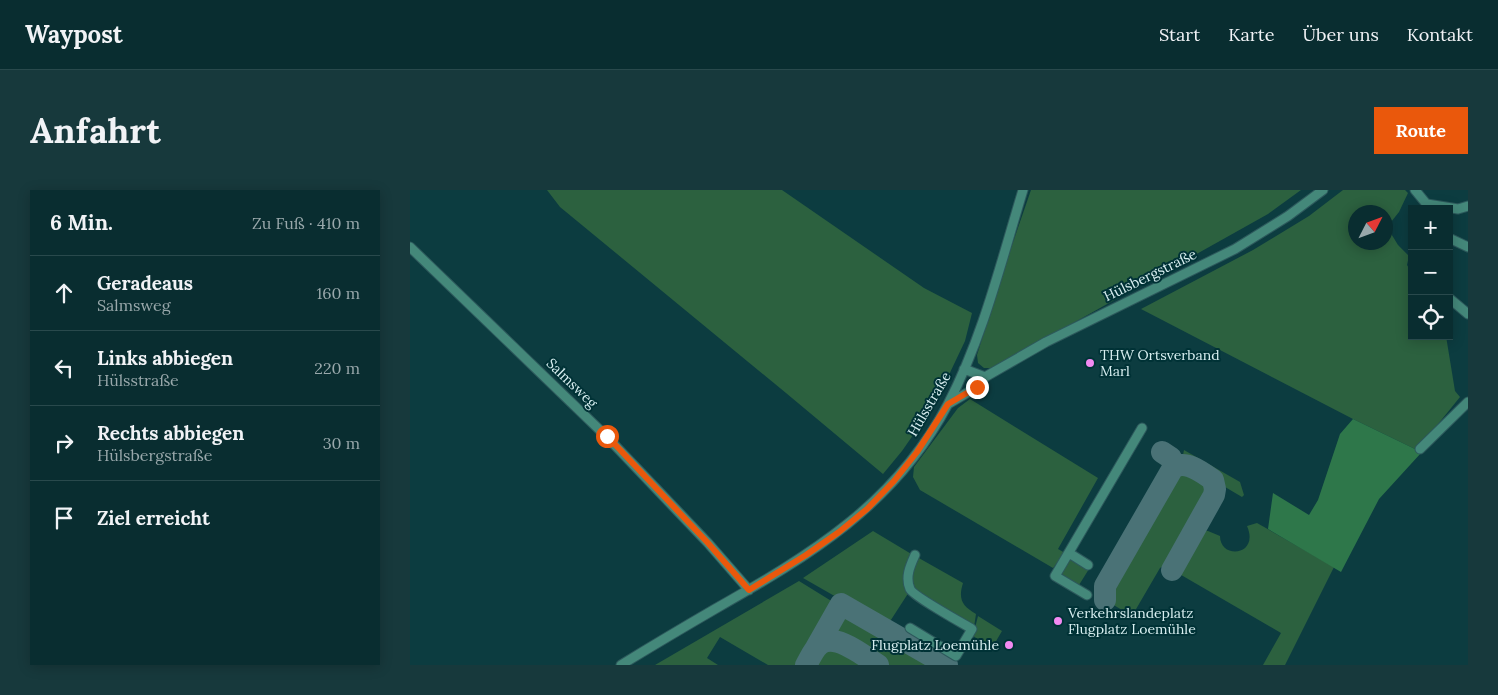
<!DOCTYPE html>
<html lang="de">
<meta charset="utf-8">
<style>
:root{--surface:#092d30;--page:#17393c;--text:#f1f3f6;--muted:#99a8ab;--line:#29494c;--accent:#ea580c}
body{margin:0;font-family:Lora,serif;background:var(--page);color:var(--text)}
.controls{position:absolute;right:15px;top:15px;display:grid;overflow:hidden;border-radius:0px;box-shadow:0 2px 12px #0003}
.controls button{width:45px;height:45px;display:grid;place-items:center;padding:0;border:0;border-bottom:1px solid var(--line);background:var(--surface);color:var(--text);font:25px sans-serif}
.compass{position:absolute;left:938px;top:15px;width:45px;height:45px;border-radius:50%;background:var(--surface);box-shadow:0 2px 12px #0003;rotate:48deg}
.stop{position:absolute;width:15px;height:15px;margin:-11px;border:4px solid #ea580c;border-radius:50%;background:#fff}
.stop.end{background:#ea580c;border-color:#fff;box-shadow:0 1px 5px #0008}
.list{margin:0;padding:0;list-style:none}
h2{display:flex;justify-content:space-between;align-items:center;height:65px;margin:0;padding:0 20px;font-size:21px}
h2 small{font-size:16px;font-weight:400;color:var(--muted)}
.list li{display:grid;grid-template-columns:32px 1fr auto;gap:15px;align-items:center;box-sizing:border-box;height:75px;padding:0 20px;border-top:1px solid var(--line)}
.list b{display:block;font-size:19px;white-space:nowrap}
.list p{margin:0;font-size:16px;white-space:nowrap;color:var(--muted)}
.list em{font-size:16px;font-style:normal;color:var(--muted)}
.icon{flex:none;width:28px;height:28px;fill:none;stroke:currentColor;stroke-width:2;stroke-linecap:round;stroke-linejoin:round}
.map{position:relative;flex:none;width:1058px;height:475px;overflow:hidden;border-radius:0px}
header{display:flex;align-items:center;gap:30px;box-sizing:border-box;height:70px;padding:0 25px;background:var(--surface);border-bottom:1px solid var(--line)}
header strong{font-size:24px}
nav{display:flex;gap:28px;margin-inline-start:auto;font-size:18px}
.intro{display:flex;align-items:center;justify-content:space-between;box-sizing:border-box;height:120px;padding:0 30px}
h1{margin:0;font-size:35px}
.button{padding:12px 22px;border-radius:0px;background:var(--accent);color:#fff;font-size:18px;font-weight:700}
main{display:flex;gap:30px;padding:0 30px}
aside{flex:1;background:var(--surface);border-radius:0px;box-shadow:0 2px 12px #0003}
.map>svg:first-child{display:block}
.green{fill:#2c613f;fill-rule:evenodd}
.forest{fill:#2e774a}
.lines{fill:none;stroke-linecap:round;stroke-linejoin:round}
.taxiway{stroke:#4a7276;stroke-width:22}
.minor-casing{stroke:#2d595c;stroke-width:11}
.minor{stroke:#44887a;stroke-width:9}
.route{stroke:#ea580c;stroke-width:6}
.poi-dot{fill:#f38af2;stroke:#003236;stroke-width:2}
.labels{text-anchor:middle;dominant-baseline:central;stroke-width:4;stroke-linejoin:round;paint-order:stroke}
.street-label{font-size:14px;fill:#d8eff1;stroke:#003236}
.poi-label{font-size:14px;fill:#d8eff1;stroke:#003236;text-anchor:start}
</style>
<header>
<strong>Waypost</strong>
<nav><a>Start</a><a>Karte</a><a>Über uns</a><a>Kontakt</a></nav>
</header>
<div class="intro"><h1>Anfahrt</h1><a class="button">Route</a></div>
<main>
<aside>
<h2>6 Min.<small>Zu Fuß · 410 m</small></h2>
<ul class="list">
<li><svg class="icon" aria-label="ahead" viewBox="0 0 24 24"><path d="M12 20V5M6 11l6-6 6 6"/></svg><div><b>Geradeaus</b><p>Salmsweg</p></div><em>160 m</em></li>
<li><svg class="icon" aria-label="left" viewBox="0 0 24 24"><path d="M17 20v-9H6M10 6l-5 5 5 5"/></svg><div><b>Links abbiegen</b><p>Hülsstraße</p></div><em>220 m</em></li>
<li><svg class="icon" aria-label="right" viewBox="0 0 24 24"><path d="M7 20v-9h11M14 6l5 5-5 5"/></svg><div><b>Rechts abbiegen</b><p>Hülsbergstraße</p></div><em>30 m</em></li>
<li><svg class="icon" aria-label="arrive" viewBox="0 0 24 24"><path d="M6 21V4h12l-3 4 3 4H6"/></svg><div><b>Ziel erreicht</b></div></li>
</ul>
</aside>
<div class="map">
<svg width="1058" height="475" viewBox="0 0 1058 475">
<rect width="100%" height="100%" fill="#0c3c40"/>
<path class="green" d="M137,0H372L514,98L562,123L555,151L526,212L492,261L473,284L376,203L150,17Z
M621,0H891L858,24L583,178H574L568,173L567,165L592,84Z
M933,0H995L998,3L989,22L977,37L988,55L999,66L997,75L1002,83V146H1036L1045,201L1050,207L1007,260L943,229L731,119L843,60L899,26ZM946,22H976V52H946Z
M560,209L688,288L648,359L655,363L643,378L510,300L503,287L504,277L548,218Z
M774,260L830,292L834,305L832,307L810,294C808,277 781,279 773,265Z
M776,281L798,293L800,300L799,304L757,377L753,376L750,378L722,426L702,414L703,397L767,285Z
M847,333L924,377L875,475H853L871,443L766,382L790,341H798L810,346C810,370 850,366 837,336Z
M463,341L503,365L499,402L477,436L393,388Z
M507,367L553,393C548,409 552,416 566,424L564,437L504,400L501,387Z
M659,367L679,379L669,395L650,383Z
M389,391L423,412L425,414L390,475H358L310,447L297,468L308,475H245Z
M433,420L439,421L530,475H478L424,442L423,437Z
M568,426L592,441L582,458L563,446Z
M420,457L433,459L460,475H402L408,464Z"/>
<path class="forest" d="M943,229L1007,260L1011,263L969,309L931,382L858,339L863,303L899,325L908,310L930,244Z"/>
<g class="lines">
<path class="taxiway" d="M762,380L804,305L805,299L803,290C792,282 775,269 763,278
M695,410V396L699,389L764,276L761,268L752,262
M406,458L431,414L537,475
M396,475C400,469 403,460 409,455C424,441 454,466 468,475"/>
<defs>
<path id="minor" d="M1005,0L1019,17
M1017,14L1048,19L1058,16
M1039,48L1058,57
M0,57L197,247L298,353L339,400
M1039,108L1058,124
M554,179L575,187
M538,214L567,197L575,187L636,152L825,59L878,26L913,0
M1010,259L1058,212
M659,363L678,375
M677,405L645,386L732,238
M500,438L546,466L562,439C552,433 503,406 500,399C495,387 500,376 505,365
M211,475C242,456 274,437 305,419C400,365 485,315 538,214C573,147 591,72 613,0"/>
</defs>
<use href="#minor" class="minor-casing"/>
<use href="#minor" class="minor"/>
</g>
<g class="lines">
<path class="route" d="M197,246L298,353L339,400L396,365L429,342L457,319L484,291L507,262L538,214L567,197"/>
</g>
<g class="poi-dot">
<circle cx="680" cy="173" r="5"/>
<circle cx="648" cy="431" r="5"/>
<circle cx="599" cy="455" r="5"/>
</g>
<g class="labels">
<g class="street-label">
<text transform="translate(740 85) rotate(-26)">Hülsbergstraße</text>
<text transform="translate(162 193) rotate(44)">Salmsweg</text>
<text transform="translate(519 214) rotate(-60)">Hülsstraße</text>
</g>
<g class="poi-label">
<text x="690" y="165">THW Ortsverband<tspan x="690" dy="16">Marl</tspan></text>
<text x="658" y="423">Verkehrslandeplatz<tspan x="658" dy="16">Flugplatz Loemühle</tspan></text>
<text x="589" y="455" text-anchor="end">Flugplatz Loemühle</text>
</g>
</g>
</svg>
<div class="controls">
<button>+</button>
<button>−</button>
<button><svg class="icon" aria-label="locate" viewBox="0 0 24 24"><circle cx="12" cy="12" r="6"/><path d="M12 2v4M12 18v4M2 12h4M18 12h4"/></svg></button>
</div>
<svg class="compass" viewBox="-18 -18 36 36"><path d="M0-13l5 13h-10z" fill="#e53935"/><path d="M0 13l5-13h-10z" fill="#99a8ab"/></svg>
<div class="stop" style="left:197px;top:246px"></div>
<div class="stop end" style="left:567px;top:197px"></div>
</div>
</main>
